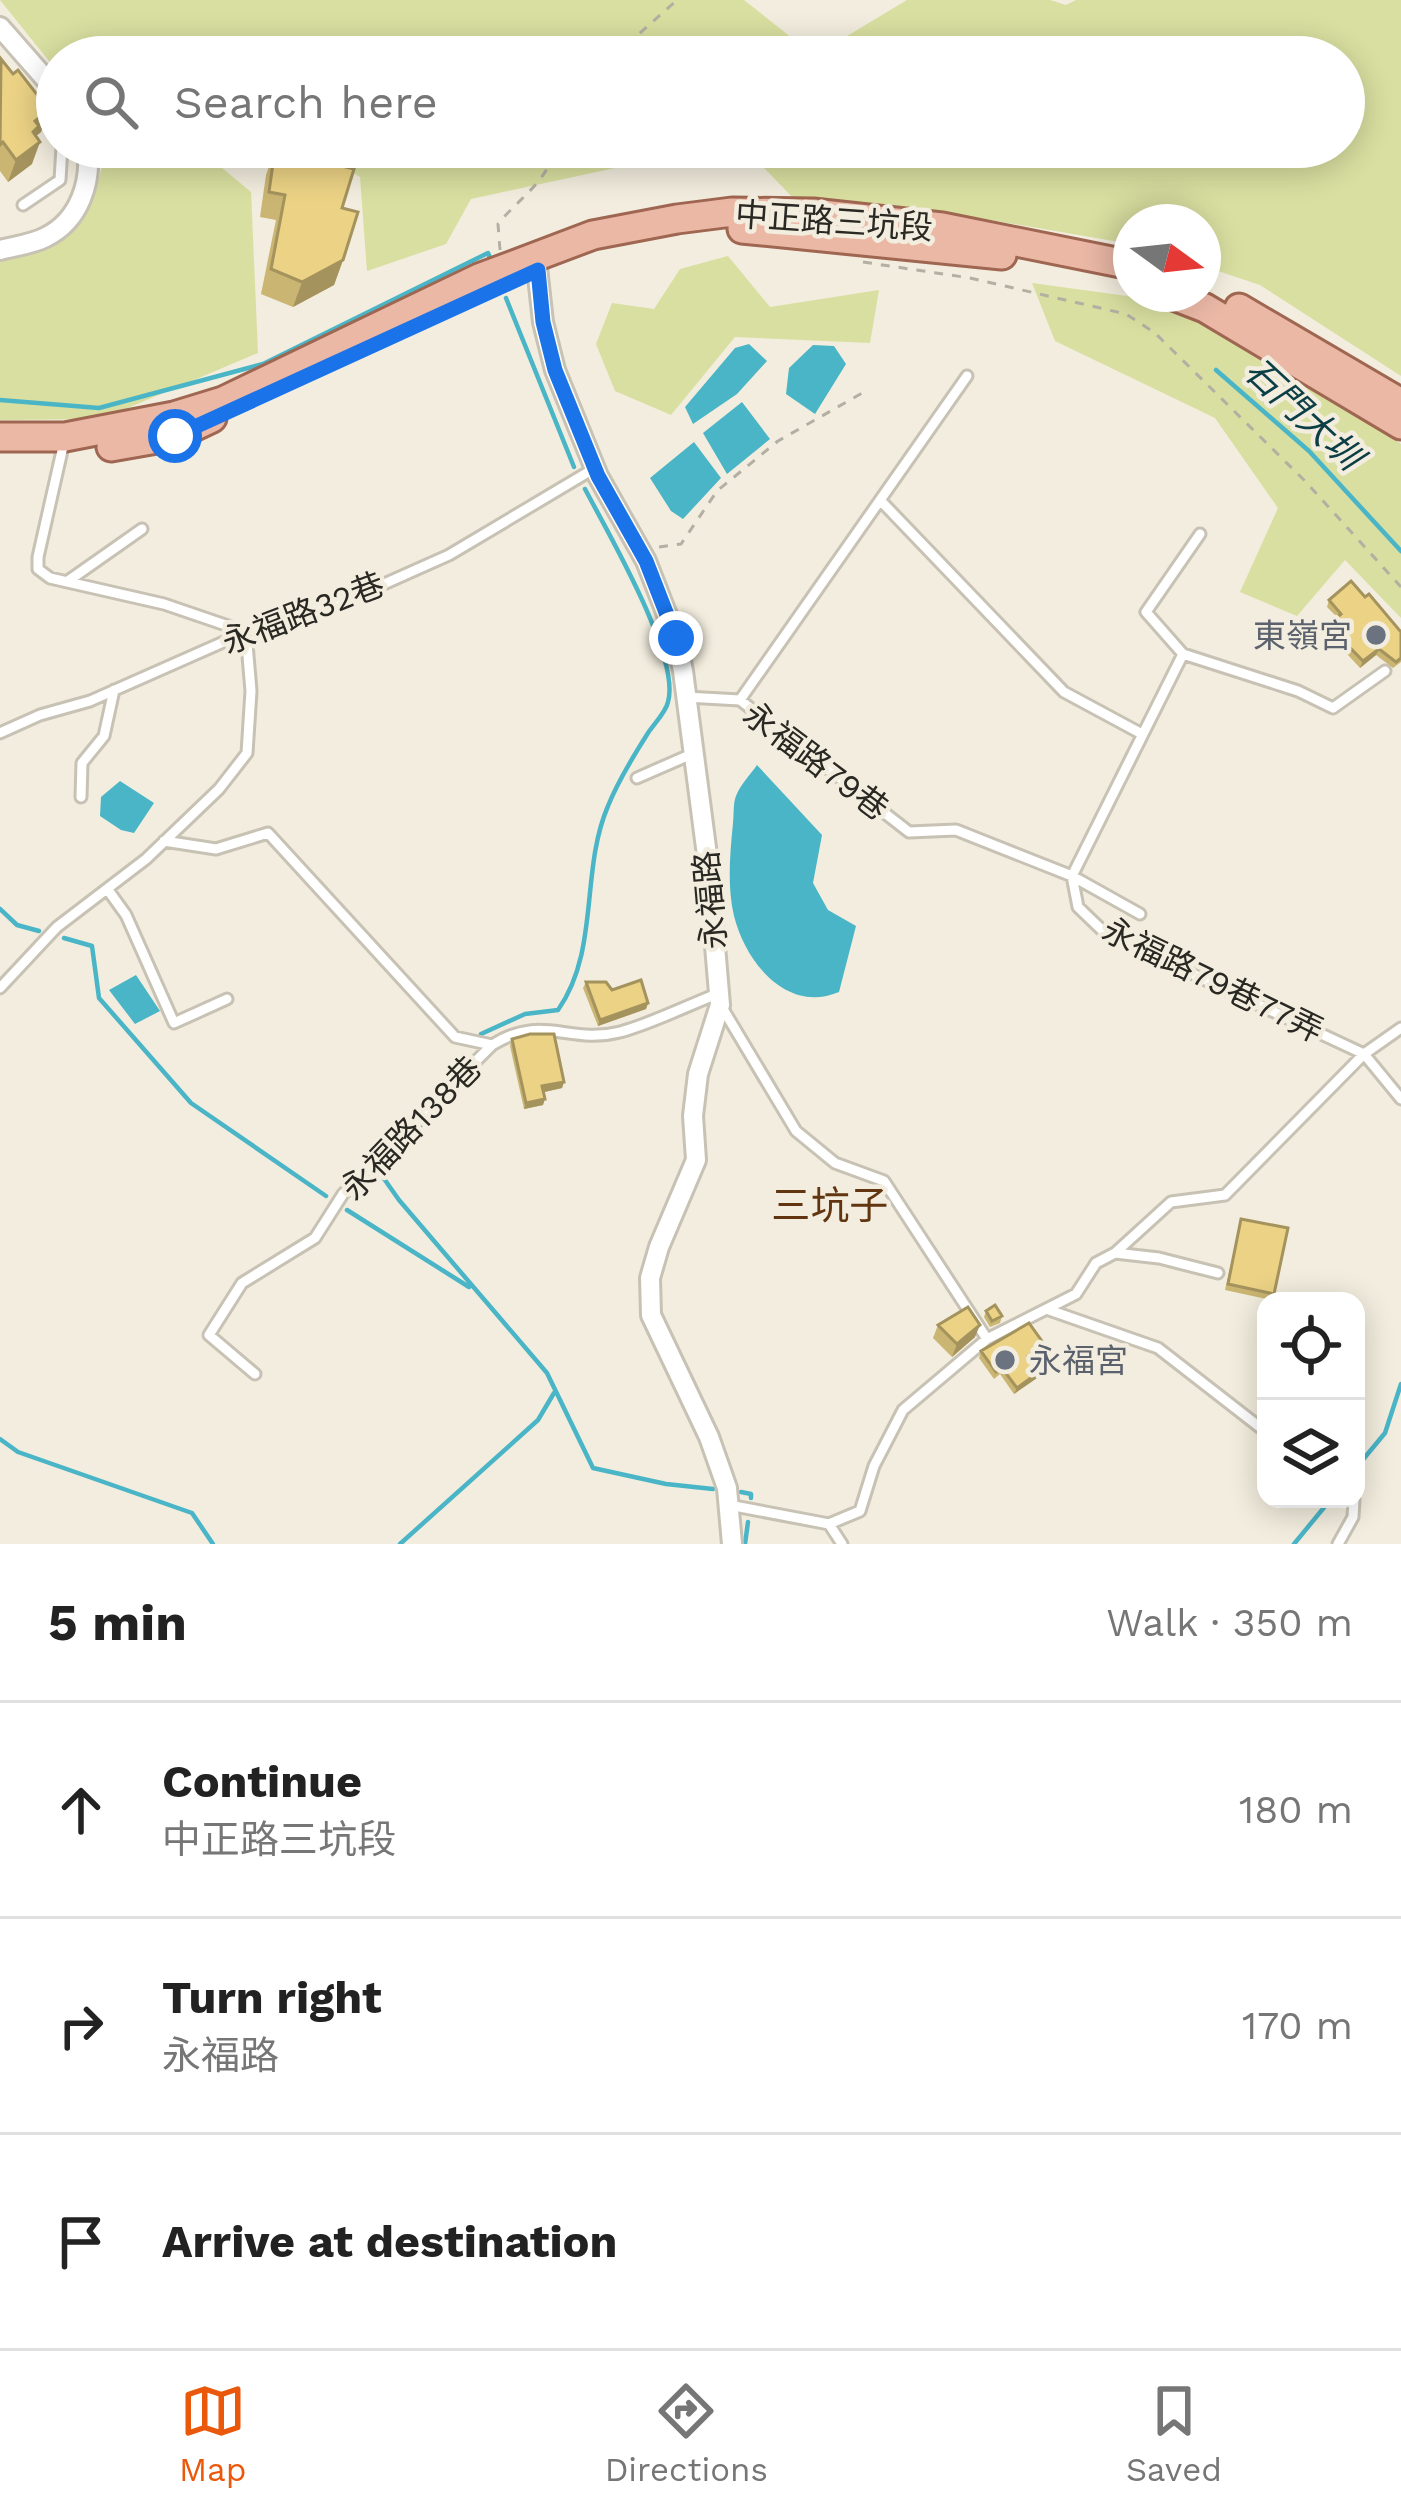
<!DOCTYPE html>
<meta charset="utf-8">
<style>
:root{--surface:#fff;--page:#f6f6f6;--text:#222;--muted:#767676;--line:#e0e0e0;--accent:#ea580c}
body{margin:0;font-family:"Work Sans","Noto Sans TC",sans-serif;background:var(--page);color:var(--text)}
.controls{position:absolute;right:36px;bottom:36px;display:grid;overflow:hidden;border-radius:24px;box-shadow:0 6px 30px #0003}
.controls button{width:108px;height:108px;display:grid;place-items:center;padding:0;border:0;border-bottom:3px solid var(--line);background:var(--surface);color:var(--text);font:60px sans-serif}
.compass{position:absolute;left:1113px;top:204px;width:108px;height:108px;border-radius:50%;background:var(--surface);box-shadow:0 6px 30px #0003;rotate:105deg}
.stop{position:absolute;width:36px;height:36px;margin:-27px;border:9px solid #1a73e8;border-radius:50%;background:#fff}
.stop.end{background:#1a73e8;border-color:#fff;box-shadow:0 3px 12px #0008}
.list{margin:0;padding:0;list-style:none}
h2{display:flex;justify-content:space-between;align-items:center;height:156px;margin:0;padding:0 48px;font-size:51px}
h2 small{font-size:39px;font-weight:400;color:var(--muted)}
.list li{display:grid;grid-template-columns:78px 1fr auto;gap:36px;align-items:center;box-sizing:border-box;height:216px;padding:0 48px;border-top:3px solid var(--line)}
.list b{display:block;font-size:45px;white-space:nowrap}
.list p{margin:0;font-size:39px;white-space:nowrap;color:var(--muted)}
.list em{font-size:39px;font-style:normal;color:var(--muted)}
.icon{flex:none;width:66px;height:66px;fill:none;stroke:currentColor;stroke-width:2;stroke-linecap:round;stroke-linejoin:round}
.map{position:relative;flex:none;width:1401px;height:1544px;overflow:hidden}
.search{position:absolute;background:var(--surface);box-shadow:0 6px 30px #0003;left:36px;right:36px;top:36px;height:132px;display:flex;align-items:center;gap:30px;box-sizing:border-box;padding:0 42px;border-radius:66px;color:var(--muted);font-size:45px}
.sheet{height:804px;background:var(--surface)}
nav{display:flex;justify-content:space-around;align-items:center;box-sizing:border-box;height:168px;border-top:3px solid var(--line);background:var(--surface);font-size:33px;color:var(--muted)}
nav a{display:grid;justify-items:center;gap:6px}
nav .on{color:var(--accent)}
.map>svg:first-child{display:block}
.green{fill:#d9dfa0}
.water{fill:#49b5c7}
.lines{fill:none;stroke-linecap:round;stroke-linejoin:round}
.stream{stroke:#49b5c7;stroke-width:4.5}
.service-casing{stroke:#c7c2b4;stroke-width:15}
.minor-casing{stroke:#c7c2b4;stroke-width:24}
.primary-casing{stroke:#9f6651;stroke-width:33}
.path{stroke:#b3afa3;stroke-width:3;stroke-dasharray:9 9;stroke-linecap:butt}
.service{stroke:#fff;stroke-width:9}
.minor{stroke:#fff;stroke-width:18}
.primary{stroke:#ebb8a6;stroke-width:27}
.wall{fill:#cab572}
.shaded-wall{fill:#a4935d}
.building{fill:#ebd285;stroke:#a4935d;stroke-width:3}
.route{stroke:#1a73e8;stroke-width:15}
.worship-dot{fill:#6b7280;stroke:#f2edde;stroke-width:4.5}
.labels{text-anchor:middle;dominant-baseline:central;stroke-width:9;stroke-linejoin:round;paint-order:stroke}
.street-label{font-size:33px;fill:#2a2823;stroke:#f2edde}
.worship-label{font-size:33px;fill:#5b616d;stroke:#f2edde;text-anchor:end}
.water-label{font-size:36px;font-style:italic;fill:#0c3e46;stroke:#f2edde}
.quarter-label{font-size:39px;fill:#623511;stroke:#f2edde}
</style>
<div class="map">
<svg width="1401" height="1544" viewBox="0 0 1401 1544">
<rect width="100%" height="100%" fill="#f2edde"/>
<path class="green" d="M0,0H744L797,42L782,57H167L153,49V57H57V71Z
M907,0H1050L1066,5L1076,0H1401V376L1260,285L1203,266V222H1131V244L973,217L797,202L744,147H1344V57H812Z
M98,147H197L251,192L258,353L102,419L0,420V261L56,245L94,196L104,160Z
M312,147H634L615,168L471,199L446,244L367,271L360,177Z
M728,256L770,307L879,290L870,343L735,337L671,415L615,391L596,344L612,303L654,309L680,269Z
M1032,283L1149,299L1224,335L1362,411L1401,444V618L1345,560L1297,616L1240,592L1278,508L1215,418L1055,341Z"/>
<path class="water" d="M749,344L767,361L737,394L693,424L685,407L735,348Z
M813,345L834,346L846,364L815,414L786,394L789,368Z
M742,402L770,439L727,474L703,433Z
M694,442L721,478L683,519L671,511L650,478Z
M757,765L822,835L813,883L828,910L856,926L839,992C787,1014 746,963 734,916C727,886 730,854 733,823C734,815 733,803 736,796C740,785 751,774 757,765Z
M120,781L154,803L134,833L121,830L100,816L101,797Z
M136,975L160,1011L135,1024L109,990Z"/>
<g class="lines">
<path class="stream" d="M506,298L574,467
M1216,370L1309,451L1401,551
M0,400L99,408L263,364L488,253L491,260
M0,909L17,925L39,931
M64,938L92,946L99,998L191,1103L326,1196
M481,1034L525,1014L558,1010C600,950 580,871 608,806C618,781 634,755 648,733C654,724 666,712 668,702C681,657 607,531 585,489
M463,1083L389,1157L380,1173L399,1200L547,1373L593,1468L666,1484L713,1489
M347,1210L469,1287
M0,1439L18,1452L192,1513L213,1544
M1356,1468L1385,1433L1401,1384
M741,1492L751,1494V1498
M400,1544L538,1420L554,1393
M745,1544L748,1522
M1294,1544L1331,1499"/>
<defs>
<path id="service" d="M41,107L57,124
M23,205L60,180L62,147
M64,442L38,557V569L50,578L164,604L246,632
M880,500L1064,692L1142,734
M68,581L142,529
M1183,654L1146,612L1200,534
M1385,671L1333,708L1298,691L1183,654L1072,876L1078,907L1105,933L1364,1054L1401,1099
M686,697L740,700L909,832L956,830L1072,876L1140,914
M740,700L967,376
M0,733L40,715L90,701L246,632L366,592L449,555L595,468
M637,778L694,753
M81,797L82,763L104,736L114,690
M164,841L216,849L268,833L455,1037L492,1045
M108,890L126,915L174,1023L227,999
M0,988L57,927L146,859L219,789L247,753L251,691L246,632
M723,1009L796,1131L835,1163L884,1181L987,1339
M1115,1253L1159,1258L1218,1273
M1049,1310L1158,1348L1266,1432
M255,1374L209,1335L242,1283L315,1238L343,1194L492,1045C543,1013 568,1045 620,1032C653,1023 686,1006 717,994
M729,1505L829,1524L860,1511L874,1466L903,1410L987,1339L1076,1294L1096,1263L1115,1253L1171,1202L1225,1195L1364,1054L1401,1028
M829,1524L842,1544
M1338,1544L1353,1517L1354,1499"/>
<path id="minor" d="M0,27L57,92
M0,250C15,246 33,244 46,237C80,220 92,181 87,147
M536,258L543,322L555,370L598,476L646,561L676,638L683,671L708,863L720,1005L698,1074L693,1116L696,1160L659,1247L650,1278L651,1315L709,1437L727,1488L732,1544"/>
<path id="primary" d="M742,229L1002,255
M1169,294L1205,308L1401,425
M1239,308L1401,403
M0,437H65L174,416L223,401L479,278L593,235L677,219L732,212L813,213L942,227L1131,265
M111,447L174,436L212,418"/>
</defs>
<use href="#service" class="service-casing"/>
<use href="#minor" class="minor-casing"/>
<use href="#primary" class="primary-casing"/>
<path class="path" d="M613,57L677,0
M500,250L498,224C518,199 551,179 554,147
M863,262L970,278L1126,314L1155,333L1305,481L1401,587
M659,547L681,544L717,491L778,441L864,392"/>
<use href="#service" class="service"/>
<use href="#minor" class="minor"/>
<use href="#primary" class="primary"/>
</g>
<path class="wall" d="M0,60L13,74L41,132L36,136L32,164L8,182L0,171Z
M275,149L342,208L343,260L334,285L293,307L261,294L276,220L260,217L266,175Z
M1329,600L1401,632V662L1393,668L1376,655L1360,668L1326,631L1328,625L1337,617L1327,607Z
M586,982L648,1003L646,1009L598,1026L583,988Z
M512,1039L564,1082L562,1088L544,1092L543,1105L524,1109L510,1046Z
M1241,1219L1274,1294L1271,1300L1225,1290Z
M986,1311L1002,1316L1000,1323L990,1327L984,1317Z
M938,1325L975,1337L952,1357L933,1338Z
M1044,1344L1042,1350L1030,1359L1039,1372L1037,1378L1014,1394L1000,1374L994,1379L979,1358L981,1351Z"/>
<path class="shaded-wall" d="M49,110L41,132L36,136L40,142L32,164L8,182L16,160L35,121Z
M343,260L334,285L293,307L302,282Z
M1379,649L1376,655L1360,668L1363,661Z
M648,1003L646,1009L598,1026L600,1020Z
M564,1082L562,1088L540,1093L542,1086Z
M545,1099L543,1105L524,1109L526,1103Z
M980,1325L975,1337L952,1357L957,1344Z
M1044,1344L1042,1350L1026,1363L1028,1356Z
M1039,1372L1037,1378L1014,1394L1017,1388Z"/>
<path class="building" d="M1,59L13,74L18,70L49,110L35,121L39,126L33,132L40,142L16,160L3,142L0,145Z
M275,149L354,169L342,208L358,212L343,260L302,282L271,269L285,195L269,192Z
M1351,581L1365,597L1369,594L1401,632V658L1396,662L1379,649L1363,661L1328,625L1341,614L1329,600Z
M641,980L648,1003L600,1020L586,982H606L612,990Z
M530,1034H554L564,1082L542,1086L545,1099L526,1103L512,1039Z
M1241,1219L1288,1228L1274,1294L1228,1284Z
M995,1305L1002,1316L992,1321L986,1311Z
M968,1307L980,1325L957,1344L938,1325Z
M1029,1323L1044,1344L1028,1356L1039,1372L1017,1388L1002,1368L996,1372L981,1351Z"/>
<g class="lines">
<path class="route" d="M175,436L538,270L543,322L555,370L598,476L646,561L676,638"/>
</g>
<g class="worship-dot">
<circle cx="1376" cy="635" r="12"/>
<circle cx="1005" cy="1360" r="12"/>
</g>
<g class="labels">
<g class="street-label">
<text transform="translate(834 221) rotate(4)">中正路三坑段</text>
<text transform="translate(303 613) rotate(-21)">永福路32巷</text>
<text transform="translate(816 761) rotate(37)">永福路79巷</text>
<text transform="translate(710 900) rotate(-95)">永福路</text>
<text transform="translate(1213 980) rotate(26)">永福路79巷77弄</text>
<text transform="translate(411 1128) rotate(-46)">永福路138巷</text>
</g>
<g class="worship-label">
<text x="1352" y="635">東嶺宮</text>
<text x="1029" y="1360" text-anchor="start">永福宮</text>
</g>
<g class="water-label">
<text transform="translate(1303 414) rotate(43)">石門大圳</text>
</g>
<g class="quarter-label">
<text x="830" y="1205">三坑子</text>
</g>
</g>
</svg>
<div class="controls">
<button><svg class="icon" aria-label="locate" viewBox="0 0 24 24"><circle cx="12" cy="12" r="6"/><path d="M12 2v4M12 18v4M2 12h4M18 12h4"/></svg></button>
<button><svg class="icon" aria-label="layers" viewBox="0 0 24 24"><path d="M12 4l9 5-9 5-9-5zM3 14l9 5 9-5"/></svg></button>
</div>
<svg class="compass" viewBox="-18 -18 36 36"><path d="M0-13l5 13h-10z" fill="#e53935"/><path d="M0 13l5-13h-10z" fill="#767676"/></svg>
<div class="stop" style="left:175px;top:436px"></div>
<div class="stop end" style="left:676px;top:638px"></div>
<div class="search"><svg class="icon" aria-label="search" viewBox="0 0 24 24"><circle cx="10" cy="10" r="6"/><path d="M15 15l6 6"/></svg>Search here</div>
</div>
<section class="sheet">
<h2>5 min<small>Walk · 350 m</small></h2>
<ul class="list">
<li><svg class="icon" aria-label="ahead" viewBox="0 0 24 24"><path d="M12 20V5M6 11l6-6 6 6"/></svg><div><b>Continue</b><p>中正路三坑段</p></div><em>180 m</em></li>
<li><svg class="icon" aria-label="right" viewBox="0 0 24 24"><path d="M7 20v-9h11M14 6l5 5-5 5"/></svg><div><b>Turn right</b><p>永福路</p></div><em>170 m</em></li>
<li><svg class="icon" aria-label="arrive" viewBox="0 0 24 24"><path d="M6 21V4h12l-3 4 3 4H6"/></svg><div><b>Arrive at destination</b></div></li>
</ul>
</section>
<nav>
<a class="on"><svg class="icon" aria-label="map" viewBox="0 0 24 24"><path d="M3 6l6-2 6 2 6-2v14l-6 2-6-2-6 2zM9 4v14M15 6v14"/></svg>Map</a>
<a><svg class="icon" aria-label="directions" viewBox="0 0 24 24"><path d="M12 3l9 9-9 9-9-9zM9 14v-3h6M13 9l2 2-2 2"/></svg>Directions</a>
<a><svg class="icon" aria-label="saved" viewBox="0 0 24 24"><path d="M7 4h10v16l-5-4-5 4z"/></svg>Saved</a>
</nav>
